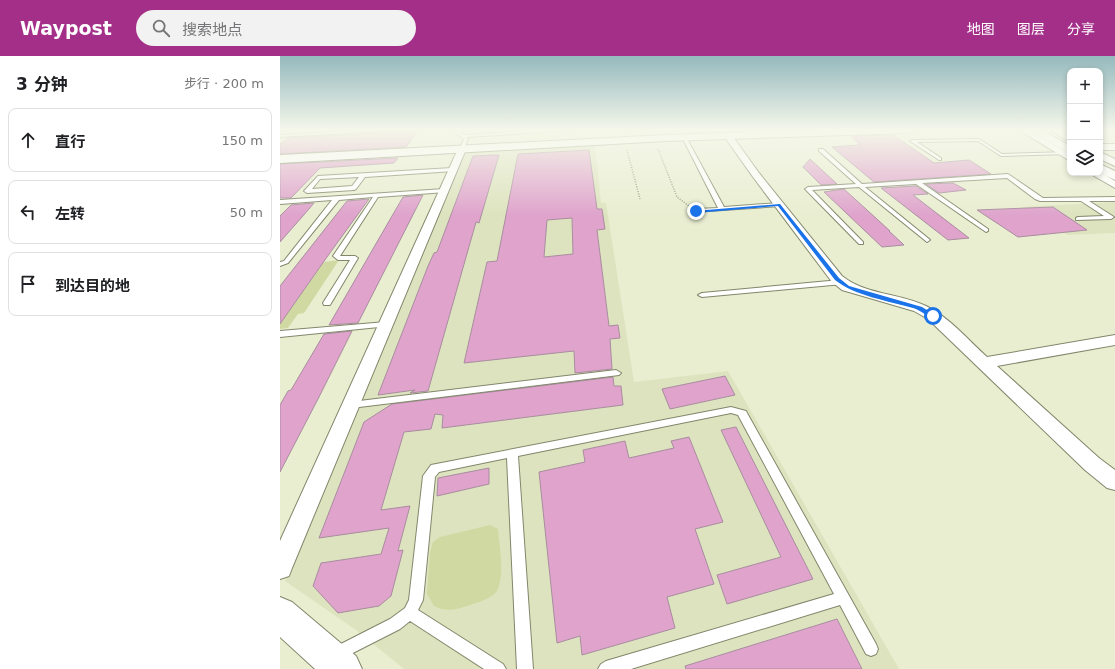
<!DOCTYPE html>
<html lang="zh">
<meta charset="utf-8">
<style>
:root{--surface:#fff;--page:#f2f2f2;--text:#202124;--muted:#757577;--line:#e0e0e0;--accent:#a42f89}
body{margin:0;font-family:"DejaVu Sans","Noto Sans SC",sans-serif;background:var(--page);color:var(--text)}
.controls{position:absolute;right:12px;top:12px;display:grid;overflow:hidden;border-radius:8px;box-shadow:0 2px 6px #0003}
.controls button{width:36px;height:36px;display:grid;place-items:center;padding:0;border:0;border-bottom:1px solid var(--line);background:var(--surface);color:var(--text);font:20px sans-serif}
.stop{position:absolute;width:12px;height:12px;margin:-9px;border:3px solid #1a73e8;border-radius:50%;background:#fff}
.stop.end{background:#1a73e8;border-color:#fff;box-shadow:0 1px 4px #0008}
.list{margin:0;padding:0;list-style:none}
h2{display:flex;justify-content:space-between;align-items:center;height:52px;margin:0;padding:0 16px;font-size:17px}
h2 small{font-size:13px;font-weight:400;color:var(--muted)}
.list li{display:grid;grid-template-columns:26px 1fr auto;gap:12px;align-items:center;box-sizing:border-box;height:64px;margin:0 8px 8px;padding:0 8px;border:1px solid var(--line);border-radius:8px}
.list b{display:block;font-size:15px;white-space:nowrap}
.list em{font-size:13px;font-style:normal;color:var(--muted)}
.icon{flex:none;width:22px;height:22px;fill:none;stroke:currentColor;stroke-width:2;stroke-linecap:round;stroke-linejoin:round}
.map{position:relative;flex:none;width:835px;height:613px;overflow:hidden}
header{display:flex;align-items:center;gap:24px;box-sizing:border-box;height:56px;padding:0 20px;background:var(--accent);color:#fff}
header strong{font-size:19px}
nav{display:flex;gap:22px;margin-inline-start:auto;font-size:14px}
.search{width:280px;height:36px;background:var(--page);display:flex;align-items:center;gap:10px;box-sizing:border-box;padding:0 14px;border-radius:22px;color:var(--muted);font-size:15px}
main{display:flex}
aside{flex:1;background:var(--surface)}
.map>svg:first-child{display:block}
.built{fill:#dde3be}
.green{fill:#d1d9a3}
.building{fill:#dfa3cc;stroke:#a88d9f;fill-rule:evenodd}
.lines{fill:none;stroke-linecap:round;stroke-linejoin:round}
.lane-casing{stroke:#82866b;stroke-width:2}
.street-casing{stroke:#82866b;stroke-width:2}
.secondary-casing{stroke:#82866b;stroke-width:2}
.highway-casing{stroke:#82866b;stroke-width:2}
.path{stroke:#8d907b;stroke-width:1.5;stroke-dasharray:1 1.5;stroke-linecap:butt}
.lane{fill:#fff;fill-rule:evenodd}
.street{fill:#fff;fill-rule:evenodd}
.secondary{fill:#fff;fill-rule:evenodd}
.highway{fill:#fff;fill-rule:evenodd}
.route{fill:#1a73e8}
</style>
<header>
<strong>Waypost</strong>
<div class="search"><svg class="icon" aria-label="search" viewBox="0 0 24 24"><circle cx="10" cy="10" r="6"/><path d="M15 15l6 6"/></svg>搜索地点</div>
<nav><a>地图</a><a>图层</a><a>分享</a></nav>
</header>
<main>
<aside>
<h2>3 分钟<small>步行 · 200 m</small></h2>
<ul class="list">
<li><svg class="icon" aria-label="ahead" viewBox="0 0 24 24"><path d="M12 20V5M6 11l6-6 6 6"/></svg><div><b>直行</b></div><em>150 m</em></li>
<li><svg class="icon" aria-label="left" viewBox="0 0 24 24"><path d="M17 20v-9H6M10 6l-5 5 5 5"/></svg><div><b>左转</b></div><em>50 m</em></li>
<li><svg class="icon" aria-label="arrive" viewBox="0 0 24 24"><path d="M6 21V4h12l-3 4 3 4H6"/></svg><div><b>到达目的地</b></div></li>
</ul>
</aside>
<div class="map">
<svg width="835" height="613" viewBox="0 0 835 613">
<rect width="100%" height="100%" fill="#e9eed0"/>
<path class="built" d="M315,90L321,147H326L354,326L448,315L619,613H124L76,574L5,525L186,97Z
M835,146V177L788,179L741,151Z"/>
<path class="green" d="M59,204L24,257L18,258L8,272L0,273V268L44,206Z
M210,469L218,473C219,489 227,529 213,539C205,545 196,547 187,550C175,554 166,556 154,550L147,538L150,496L153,486L160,481Z"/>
<path class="building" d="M120,74H138L126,91L0,98V88L8,82L119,76Z
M613,79L654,107L689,104L711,118L594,126L552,91L580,89L571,80Z
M309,94L317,153H322L325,173L317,174L329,270L338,269L340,282L330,283L332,313L295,317L294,295L184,307L207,206L217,205L238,98ZM292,162L293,198L264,201L267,164Z
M219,99L199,167L196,166L148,335L130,337L135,334L98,339L148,210L154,197L157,196L193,100Z
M118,102L114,107L40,112L11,142H0V108Z
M530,103L557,128L541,129L523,111Z
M673,127L686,134L659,137L646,128Z
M636,130L648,138L633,139L689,182L668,184L601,132Z
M564,133L610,175H609L624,189L602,191L544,136Z
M143,139L78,267L49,269L123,141Z
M89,143L47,201L0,268V230L67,145Z
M34,147L29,153L0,186V160L11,149Z
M773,151L807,174L738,181L697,154Z
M72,275L38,343L0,416V349L8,335L11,334L44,278Z
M445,320L455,339L390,353L382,333Z
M333,321L334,330H341L343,349L162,372L163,359L155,358L151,373L124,376L101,454L130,450L118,495L123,494L111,540L99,550L58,557L33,530L41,507L101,498L109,472L39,482L84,366L112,348Z
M456,371L533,523L447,548L437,519L501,501L441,374Z
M409,381L443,466L415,473L434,528L387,541L395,572L302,599L300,580L277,587L259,416L305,406L303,394L345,385L349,402L394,392L391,385Z
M209,412V428L157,440L158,422Z
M557,563L582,613H406L405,610Z"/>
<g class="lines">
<defs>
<path id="lane" d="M87,74H117L0,81V79Z
M172,74H177L185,79L265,74H293L187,81L188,83L184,93L182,94L180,93L184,83Z
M466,74H470L474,79L470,80Z
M404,80L406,81L444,151L499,147L501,148V150L414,156V154L416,153L438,152L402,81Z
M699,83L722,98L790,96V98L721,100L698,85L637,86L661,102V104H659L630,85L632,84Z
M539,93H543L582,128L728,118L763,142L835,141V145H809L834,161L831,163L796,164V162L798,161L824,160L801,145H760L755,143L727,122L642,127L708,173V175L706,176L636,128L585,131L649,183L650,184L647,186L579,131L532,134L583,186V188H579L525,133L528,131L576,128L539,95Z
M172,112L175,114L174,115L85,121L76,133L74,134L27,137L24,135L38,120ZM79,121L72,130L32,133L40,123Z
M164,133L166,134V136L98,141L60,200H75L78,202L50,249H44L43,247L70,204H58L53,200L93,141L59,144L8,207L0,210V206L4,205L52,144L0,148V144Z
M560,224L564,226L563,228L422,241L418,239L422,237Z
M106,266L110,268L109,270L0,281V275Z
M336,314L341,317L339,319L71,352L68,351L66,349L68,347L71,346Z
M451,351L466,355L467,357L596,588L598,593L596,598L591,600L586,598L560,549L351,613H318L321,608L326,605L554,538L458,359L451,357L238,400L253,613H237L227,402L159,416L155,421L143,544L138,554L223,608L226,613H204L130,565L120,573L61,603L56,605L51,603L49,598L51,593L110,563L125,552L129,544L143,420L151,409Z"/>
<path id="street" d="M739,74H749L790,98V105Z
M770,74H780L790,80V86Z
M445,78H451L479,117L562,220C586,239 619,237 646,250C669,261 688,284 707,301L835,279V289L717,310L819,402L835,414V434L827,432L805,414L648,263L634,255L562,234L552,226L473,121L444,80Z
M820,88H835V94H820Z
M182,90L186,93L12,512L9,520L0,523V485L178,93Z
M820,96L835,103V110L820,103Z
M820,116L835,125V132L809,117Z"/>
<path id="secondary" d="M527,74H634L629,77L385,85L0,107V99L385,79Z
M0,541L12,546L76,600L82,613H35L0,581Z"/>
<path id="highway" d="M749,74H762L790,90V98Z
M820,108L835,115V124L820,117Z"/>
</defs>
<use href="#lane" class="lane-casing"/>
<use href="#street" class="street-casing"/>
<use href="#secondary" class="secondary-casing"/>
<use href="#highway" class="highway-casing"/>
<path class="path" d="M378,93L397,141L409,150
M347,94L360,143"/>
<use href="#lane" class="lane"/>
<use href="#street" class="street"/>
<use href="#secondary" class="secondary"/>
<use href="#highway" class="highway"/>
</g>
<linearGradient id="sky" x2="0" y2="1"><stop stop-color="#95b9be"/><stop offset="0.46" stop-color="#f5f7ea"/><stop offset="1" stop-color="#f5f7ea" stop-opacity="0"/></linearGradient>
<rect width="835" height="160" fill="url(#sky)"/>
<path class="route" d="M500,148L559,222L569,230L642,251L655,259V262C648,262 641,254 633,252C609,245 575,240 555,224L498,150L416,157L414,155Z"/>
</svg>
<div class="controls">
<button>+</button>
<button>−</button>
<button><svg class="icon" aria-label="layers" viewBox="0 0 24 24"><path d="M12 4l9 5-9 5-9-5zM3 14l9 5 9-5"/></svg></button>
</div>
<div class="stop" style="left:653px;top:260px"></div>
<div class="stop end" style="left:416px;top:155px"></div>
</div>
</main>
